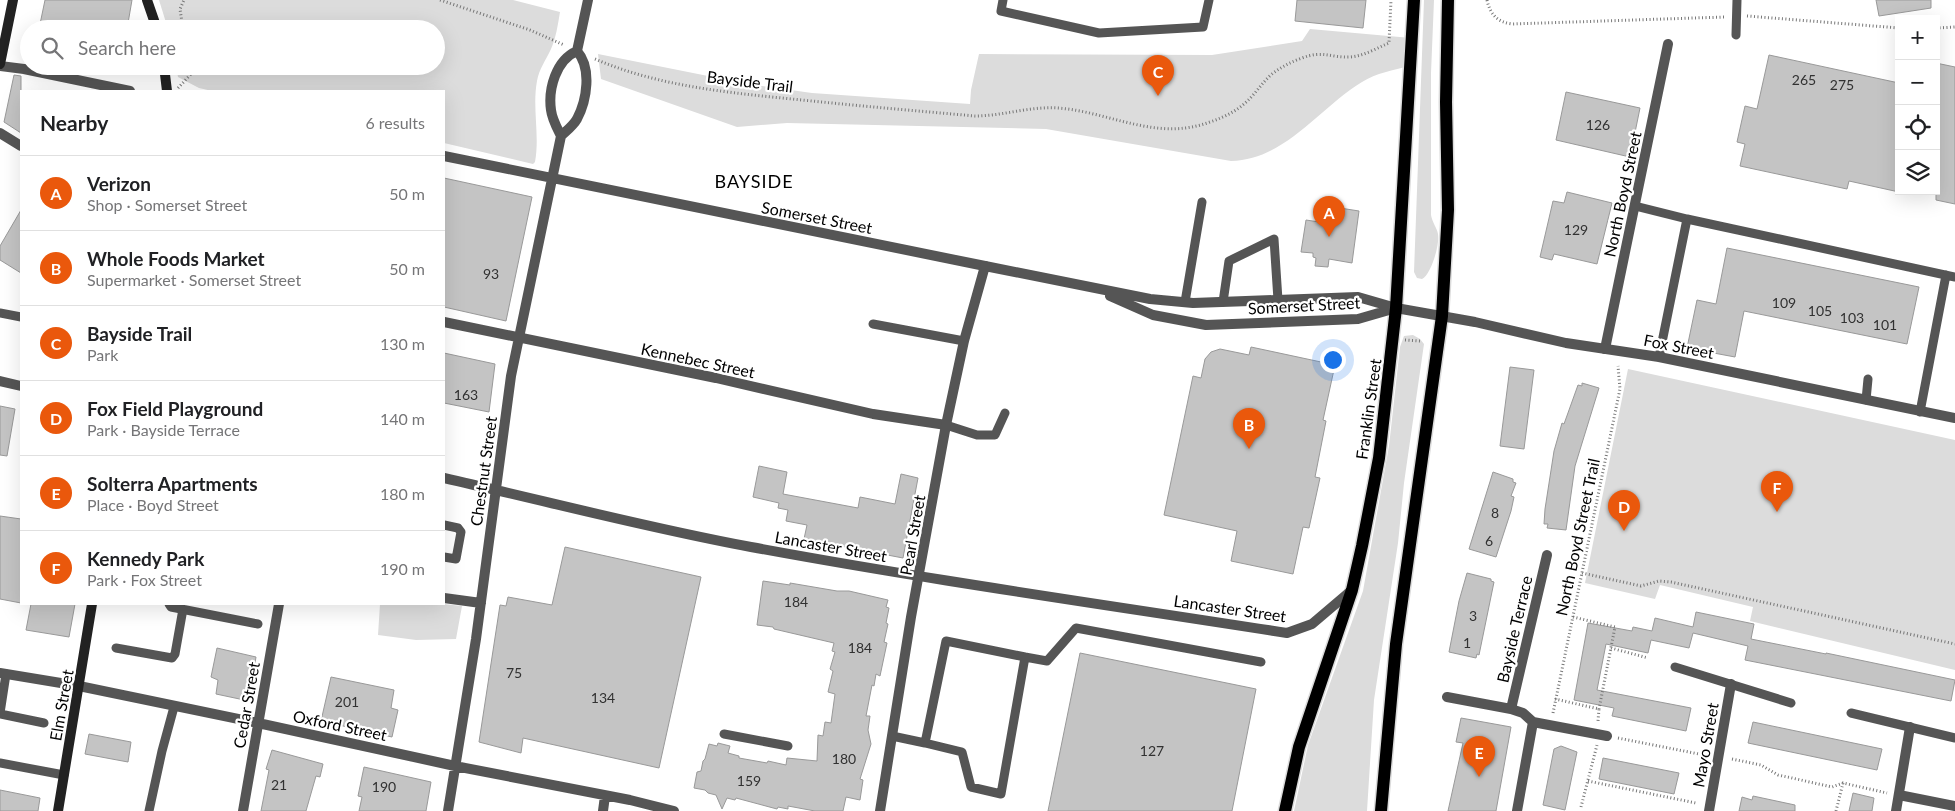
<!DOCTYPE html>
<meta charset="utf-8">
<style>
:root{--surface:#fff;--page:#f6f6f6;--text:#202124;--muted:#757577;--line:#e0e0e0;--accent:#ea580c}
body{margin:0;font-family:Lato,sans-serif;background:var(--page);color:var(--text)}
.controls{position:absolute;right:15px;top:15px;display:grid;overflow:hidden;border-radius:0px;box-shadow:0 5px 20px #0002}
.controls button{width:45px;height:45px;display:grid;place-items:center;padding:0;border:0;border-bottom:1px solid var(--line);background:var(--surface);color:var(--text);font:25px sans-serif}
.you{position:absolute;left:1332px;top:359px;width:18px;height:18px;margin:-12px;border:4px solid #fff;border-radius:50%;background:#1a73e8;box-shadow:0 0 0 8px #1a73e833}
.badge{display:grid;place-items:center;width:32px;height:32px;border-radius:50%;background:var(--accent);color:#fff;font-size:16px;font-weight:700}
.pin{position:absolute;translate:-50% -41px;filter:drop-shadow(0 1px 2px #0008)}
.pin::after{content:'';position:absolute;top:26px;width:18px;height:15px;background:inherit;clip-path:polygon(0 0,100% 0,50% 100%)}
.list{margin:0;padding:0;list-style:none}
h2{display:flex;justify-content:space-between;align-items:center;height:65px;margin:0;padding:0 20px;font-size:21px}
h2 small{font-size:16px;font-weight:400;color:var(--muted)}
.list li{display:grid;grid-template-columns:32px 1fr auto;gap:15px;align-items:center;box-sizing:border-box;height:75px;padding:0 20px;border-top:1px solid var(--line)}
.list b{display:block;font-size:19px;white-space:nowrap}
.list p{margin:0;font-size:16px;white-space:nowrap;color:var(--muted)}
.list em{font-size:16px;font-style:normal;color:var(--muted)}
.icon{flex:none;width:28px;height:28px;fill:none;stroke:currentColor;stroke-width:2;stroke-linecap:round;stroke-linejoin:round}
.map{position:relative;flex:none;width:1955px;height:811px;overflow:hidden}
.search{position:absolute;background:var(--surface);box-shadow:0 5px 20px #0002;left:20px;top:20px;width:425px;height:55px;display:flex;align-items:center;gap:12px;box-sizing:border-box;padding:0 18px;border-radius:28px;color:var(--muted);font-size:19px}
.panel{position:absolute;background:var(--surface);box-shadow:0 5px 20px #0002;left:20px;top:90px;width:425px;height:515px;border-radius:0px}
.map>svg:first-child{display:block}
.green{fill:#dcdcdc}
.building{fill:#c4c4c4;stroke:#999}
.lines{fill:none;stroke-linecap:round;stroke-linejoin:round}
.primary-casing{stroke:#dbdbdb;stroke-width:15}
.path{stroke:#777;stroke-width:3;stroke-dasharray:1 2.5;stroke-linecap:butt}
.service{stroke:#555;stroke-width:9}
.minor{stroke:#555;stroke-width:10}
.tertiary{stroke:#555;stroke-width:10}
.secondary{stroke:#222;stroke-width:10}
.primary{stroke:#000;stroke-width:12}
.labels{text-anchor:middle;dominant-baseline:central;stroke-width:4.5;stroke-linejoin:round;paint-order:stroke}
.number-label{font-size:14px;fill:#313131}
.street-label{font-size:16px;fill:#000;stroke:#fff}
.neighbourhood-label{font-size:18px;letter-spacing:1px;fill:#000;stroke:#fff}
</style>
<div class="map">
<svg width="1955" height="811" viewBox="0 0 1955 811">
<rect width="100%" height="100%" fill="#fff"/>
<path class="green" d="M159,0H513L560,12C558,24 556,38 551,49C546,60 539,69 537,81C532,108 540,135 535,162L533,164L444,143V91H212L199,88L178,77L176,66H436V29H168Z
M1424,0H1434L1431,73V215C1432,222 1437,228 1438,234C1440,244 1431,275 1422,279L1417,278L1414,272Z
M1310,29L1411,38L1409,66C1394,70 1376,73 1362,82C1319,108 1285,160 1231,161L1046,129L787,123L737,127L601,79L598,54L748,84L812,93L970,104L971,90L979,54L1212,55L1302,41Z
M1413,335L1420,339L1424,344L1404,483L1398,543L1374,700L1367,811H1294L1308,745L1363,591L1389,446L1400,347L1404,336Z
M1628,369L1955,440V670L1750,621L1753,607L1660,585L1655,599L1585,583Z
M380,604H443L462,606L456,639L416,640L378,635Z"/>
<path class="building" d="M45,0H132L127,29H39Z
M1297,0H1366L1363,28L1295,21Z
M1876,0H1931V8L1879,16Z
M1769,55L1899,83V192L1849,181L1847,189L1740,166L1745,144L1737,142L1745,106L1757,109Z
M1936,63L1955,67V204L1936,200Z
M14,75L21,76V133L4,122Z
M1566,92L1640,108L1630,157L1556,140Z
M444,178L532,197L506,321L444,307Z
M1567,192L1612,203L1597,264L1554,254L1552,260L1540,257L1553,201L1564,203Z
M1321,205L1359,211L1352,263L1329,259L1328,267L1315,266L1316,258L1313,257V253L1301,252L1306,220L1319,222Z
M21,210V273L0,260V246Z
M1727,248L1919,287L1907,344L1744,311L1735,357L1687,348L1697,300L1716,304Z
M1251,347L1335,365L1323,420L1326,421L1315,477L1320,478L1309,528L1303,527L1293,574L1231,561L1237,531L1164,515L1193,376L1201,378L1205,359L1211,352L1220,349L1249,355Z
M444,353L495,364L489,412L444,403Z
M1510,367L1534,370L1524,449L1500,446Z
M1582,383L1599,388L1575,466L1566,530L1547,528L1548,524H1544L1545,509L1554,451L1562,423L1564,424L1578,385L1582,386Z
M0,406L15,409L7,456L0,455Z
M759,466L787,472L783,494L858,508L860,497L895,504L901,474L918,478L903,558L804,539L807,525L786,521L788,510L778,508L779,503L753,497Z
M1493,472L1513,479V482L1516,483L1511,496L1514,497L1511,511L1496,557L1469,549Z
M0,516L21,519V603L0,599Z
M565,547L701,577L659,768L523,738L521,753L479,742L500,605L506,606L508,597L552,605Z
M1467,573L1491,579V581L1494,582L1479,655L1477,654L1476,658L1449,652L1459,601Z
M763,581L790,585V583L837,591H849L888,600L886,607L889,608L886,623L888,624L884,642L887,643L880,676L876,674L874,686L872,685L866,716H870L868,730L871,744L860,779L863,780L860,800L846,797L843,811H815L788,806V809L778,807L777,809L736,798L735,800L727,798L722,809L716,795L708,793L705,790L694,788L697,772L701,771L703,761L705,759L709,744L717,746L718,743L730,746L728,753L739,756V758L767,763L768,761L786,765L787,758L817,761L818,735L823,736L825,722L831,723L835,694L828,692L833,671L830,669L835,652L832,651L834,643L774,629L773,627L757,625Z
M31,604H75L69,637L26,630Z
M1696,612L1754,624L1751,639L1826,654V653L1955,680L1951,701L1745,660L1748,646L1693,633L1689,648L1651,640L1648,653L1606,644L1597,690L1691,708L1686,731L1612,716L1614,708L1574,700L1588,623L1632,631L1633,627L1652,631L1655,618L1693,627Z
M217,648L256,657L249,701L216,694L218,680L211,677Z
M1080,653L1256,689L1232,811H1048Z
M331,677L394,690L391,708L398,710L392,737L321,721Z
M1461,718L1511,727L1496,811H1448L1463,743L1456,742Z
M1753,722L1882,749L1877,770L1748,743Z
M89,734L131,742L128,762L85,754Z
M1561,746L1577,752L1565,810L1543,805L1554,749Z
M272,750L323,764L320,777L316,776L306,811H261L269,770L266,769Z
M1603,758L1679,773L1674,794L1599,779Z
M364,767L431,782L426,811H359L362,797L358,796Z
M0,790L40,798L38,811H0Z
M1853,793L1874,798L1872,811H1849Z
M1753,796L1795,805V811H1739L1742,797L1752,800Z"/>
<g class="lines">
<defs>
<path id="primary" d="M1285,811L1299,747L1352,590L1362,546L1379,458L1396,308L1414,0
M1381,811L1396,644L1442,316L1448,210L1446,102L1448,0"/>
</defs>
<use href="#primary" class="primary-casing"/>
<path class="path" d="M440,0L530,30L564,45
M1487,0C1490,14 1497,22 1512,24L1725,17
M1747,16L1899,28
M1936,28L1955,27
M183,29L180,9L184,0
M595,59C660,87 732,93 802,100C860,106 918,111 975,116C1003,116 1030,106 1058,108C1111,112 1156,142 1210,122C1228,116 1242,108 1254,94C1260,87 1265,80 1272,74C1281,67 1291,62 1302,58C1323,50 1331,58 1350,57C1364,56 1377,48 1389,43L1391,0
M178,88L192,73L191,66
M1405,340L1420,341
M1582,573L1641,586L1659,581L1671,582L1955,644
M1573,617L1615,627L1599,709
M1611,648L1648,658
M1555,699L1599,709L1598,721
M1553,713L1620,389L1618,366
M1618,738L1704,755
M1732,759L1761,765L1778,775L1792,778L1832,787L1843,783L1887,793
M1588,781L1696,803
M1581,807L1597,745
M1836,811L1843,783"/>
<path class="service" d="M1003,0L1001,11L1099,33L1203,27L1209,0
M1736,35L1737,0
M1635,206L1687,219L1955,277
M1185,302L1202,202
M1223,302L1229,261L1274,239L1278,300
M0,313L21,317
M873,324L964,341
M1659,357L1687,219
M1866,400L1868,379
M1920,412L1946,275
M946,425L977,435H995L1005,413
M444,525L458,528L461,532L456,559L444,557
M169,604L171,607L258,624
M116,648L172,658L175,654L183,609
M1025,657L1047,661L1076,628L1261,662
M1675,667L1791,703
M0,713L6,674
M1851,713L1955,738
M0,714L44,723
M724,734L788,746
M892,736L925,743L946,641L1025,657L1001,794L971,787L962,752L925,743
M0,763L64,775
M149,811L162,751L174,707"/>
<path class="minor" d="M577,51L588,0
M0,66L24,69L130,91
M0,133L21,146
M561,136C566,131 573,126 577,119C587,100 592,68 577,51
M444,156L985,266
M444,322L716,378L873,414L946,425
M1605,349L1668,44
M0,381L21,386
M444,478C546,501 648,528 751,547C929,580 1108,605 1287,633L1312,624L1352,590
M444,598L481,603
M0,673L79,686L258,723L455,766L630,800L674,811
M1447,697L1511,709L1523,713L1533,722L1607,736
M1511,709L1547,555
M1899,795L1955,806
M243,811L279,604
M448,811L476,639L511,376L561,136C557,128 552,119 551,110C548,89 556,60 577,51
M603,811L605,796
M1517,811L1533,722
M1709,811L1731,684
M1896,811L1910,727"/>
<path class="tertiary" d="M1110,296L1153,315L1206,325L1358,319L1396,308
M880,811L911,617L946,425L964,341L985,266L1150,299L1193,303L1358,297L1396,308L1475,322L1566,343L1659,357L1955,418"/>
<path class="secondary" d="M147,0L157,29
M0,64L13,0
M164,66L167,91
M58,811L92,604"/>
<use href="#primary" class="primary"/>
</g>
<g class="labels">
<g class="number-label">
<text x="1804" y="79">265</text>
<text x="1842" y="84">275</text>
<text x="1598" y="124">126</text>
<text x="1576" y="229">129</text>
<text x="491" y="273">93</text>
<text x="1784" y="302">109</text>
<text x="1820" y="310">105</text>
<text x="1852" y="317">103</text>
<text x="1885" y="324">101</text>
<text x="466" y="394">163</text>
<text x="1495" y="512">8</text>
<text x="1489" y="540">6</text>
<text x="796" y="601">184</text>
<text x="1473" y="615">3</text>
<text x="1467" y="642">1</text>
<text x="860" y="647">184</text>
<text x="514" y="672">75</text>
<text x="603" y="697">134</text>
<text x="347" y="701">201</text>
<text x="1152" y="750">127</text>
<text x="844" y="758">180</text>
<text x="749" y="780">159</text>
<text x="279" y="784">21</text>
<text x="384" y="786">190</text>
</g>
<g class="street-label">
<text transform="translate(750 81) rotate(7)">Bayside Trail</text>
<text transform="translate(1622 194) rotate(-78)">North Boyd Street</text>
<text transform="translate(817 217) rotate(11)">Somerset Street</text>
<text transform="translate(1304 305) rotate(-3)">Somerset Street</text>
<text transform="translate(1679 346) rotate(11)">Fox Street</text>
<text transform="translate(698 360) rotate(12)">Kennebec Street</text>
<text transform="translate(1368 409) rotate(-82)">Franklin Street</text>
<text transform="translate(483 471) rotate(-82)">Chestnut Street</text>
<text transform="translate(912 535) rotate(-80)">Pearl Street</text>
<text transform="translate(1577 537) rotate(-78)">North Boyd Street Trail</text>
<text transform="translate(831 546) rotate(10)">Lancaster Street</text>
<text transform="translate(1230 608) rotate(8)">Lancaster Street</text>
<text transform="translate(1514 629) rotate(-77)">Bayside Terrace</text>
<text transform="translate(61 705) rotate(-80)">Elm Street</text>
<text transform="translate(246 705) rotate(-80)">Cedar Street</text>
<text transform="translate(340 725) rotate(12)">Oxford Street</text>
<text transform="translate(1705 745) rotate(-80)">Mayo Street</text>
</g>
<g class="neighbourhood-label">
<text x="754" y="181">BAYSIDE</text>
</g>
</g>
</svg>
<div class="controls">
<button>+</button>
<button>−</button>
<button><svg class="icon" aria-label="locate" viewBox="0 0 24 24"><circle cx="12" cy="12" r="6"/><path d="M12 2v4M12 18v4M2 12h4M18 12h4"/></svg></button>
<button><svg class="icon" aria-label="layers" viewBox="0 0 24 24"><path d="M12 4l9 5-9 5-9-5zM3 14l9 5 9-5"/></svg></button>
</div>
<div class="you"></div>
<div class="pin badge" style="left:1329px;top:237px">A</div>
<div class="pin badge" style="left:1249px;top:449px">B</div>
<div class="pin badge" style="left:1158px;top:96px">C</div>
<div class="pin badge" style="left:1624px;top:531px">D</div>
<div class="pin badge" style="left:1479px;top:777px">E</div>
<div class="pin badge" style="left:1777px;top:512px">F</div>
<div class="search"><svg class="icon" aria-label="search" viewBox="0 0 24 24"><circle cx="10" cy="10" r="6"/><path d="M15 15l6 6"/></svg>Search here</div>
<section class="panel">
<h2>Nearby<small>6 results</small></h2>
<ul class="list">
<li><span class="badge">A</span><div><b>Verizon</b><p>Shop · Somerset Street</p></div><em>50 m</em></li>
<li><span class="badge">B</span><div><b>Whole Foods Market</b><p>Supermarket · Somerset Street</p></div><em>50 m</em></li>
<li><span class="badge">C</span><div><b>Bayside Trail</b><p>Park</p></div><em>130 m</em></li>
<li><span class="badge">D</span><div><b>Fox Field Playground</b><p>Park · Bayside Terrace</p></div><em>140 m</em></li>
<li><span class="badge">E</span><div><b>Solterra Apartments</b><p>Place · Boyd Street</p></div><em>180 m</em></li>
<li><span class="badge">F</span><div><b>Kennedy Park</b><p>Park · Fox Street</p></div><em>190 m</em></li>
</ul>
</section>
</div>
